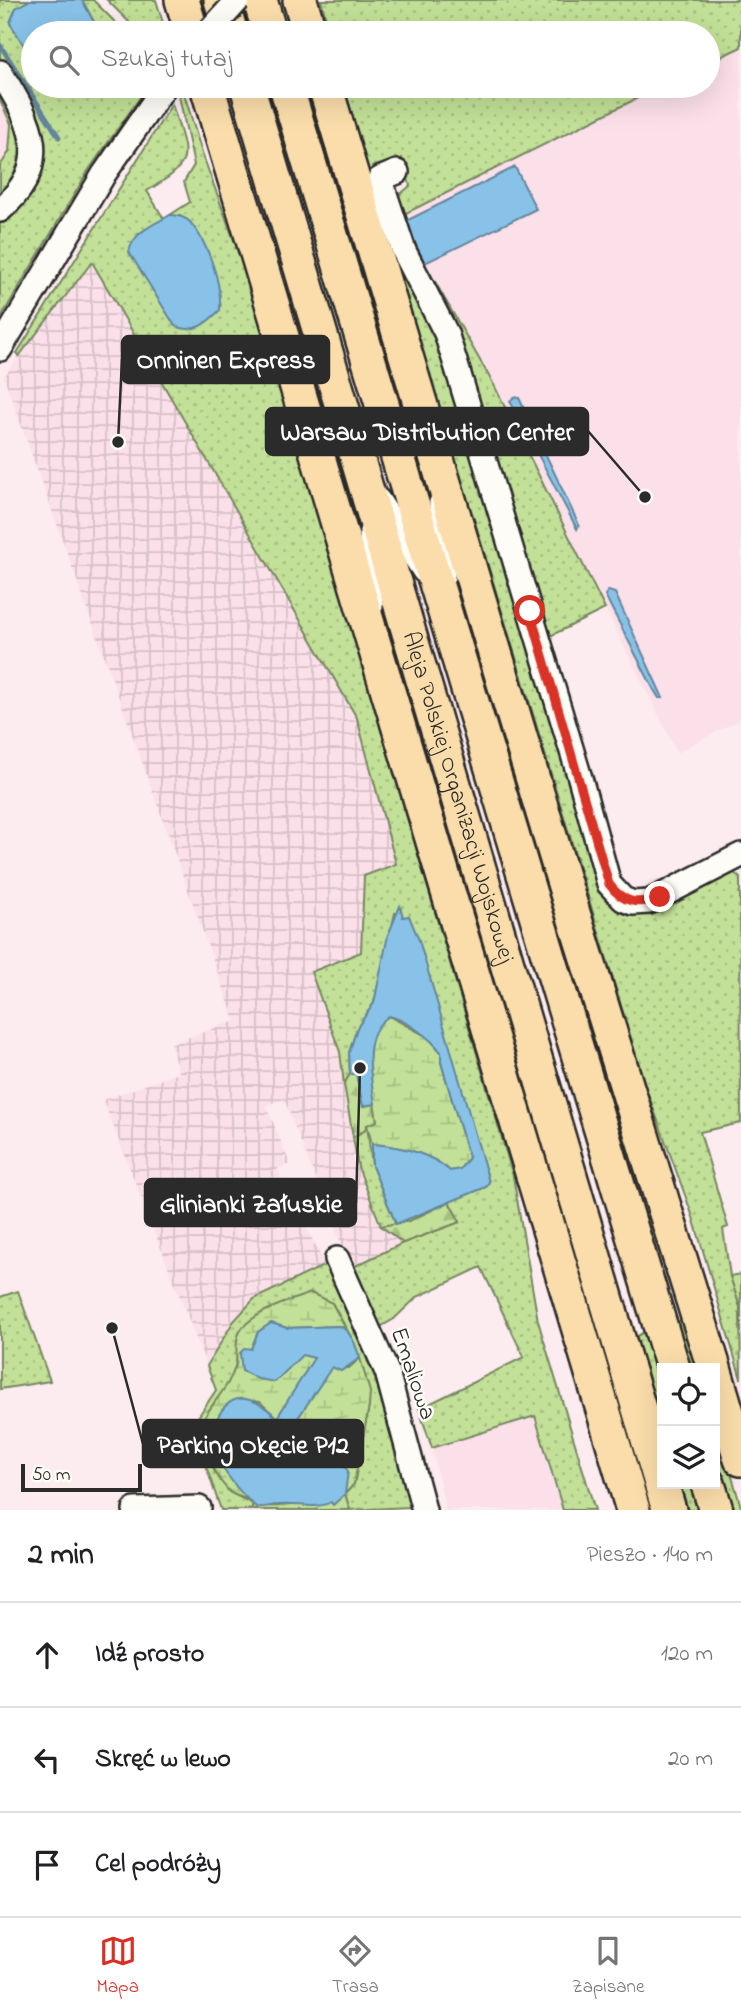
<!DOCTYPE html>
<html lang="pl">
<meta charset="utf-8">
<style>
:root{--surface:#fff;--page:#f6f6f6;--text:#202124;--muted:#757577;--line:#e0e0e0;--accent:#d93025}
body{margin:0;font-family:"Indie Flower",sans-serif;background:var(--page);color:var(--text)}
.controls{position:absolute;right:21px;bottom:21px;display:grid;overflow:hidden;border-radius:0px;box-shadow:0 7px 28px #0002}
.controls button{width:63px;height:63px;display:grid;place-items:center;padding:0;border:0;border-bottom:2px solid var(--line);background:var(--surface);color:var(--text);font:35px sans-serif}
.scale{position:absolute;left:21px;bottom:18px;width:121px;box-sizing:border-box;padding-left:7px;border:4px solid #2b2b2b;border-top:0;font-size:19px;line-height:24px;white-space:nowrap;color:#2b2b2b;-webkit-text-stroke:5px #fdfcf7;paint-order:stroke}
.stop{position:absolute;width:21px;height:21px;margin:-16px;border:5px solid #d93025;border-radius:50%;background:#fff}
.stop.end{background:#d93025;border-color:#fff;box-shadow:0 2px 7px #0008}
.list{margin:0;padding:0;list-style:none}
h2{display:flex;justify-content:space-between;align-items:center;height:91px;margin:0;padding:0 28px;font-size:30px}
h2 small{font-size:23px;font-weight:400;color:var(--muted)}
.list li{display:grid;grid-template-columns:46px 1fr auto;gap:21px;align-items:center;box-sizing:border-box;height:105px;padding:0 28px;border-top:2px solid var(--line)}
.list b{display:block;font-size:26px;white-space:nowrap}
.list em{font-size:23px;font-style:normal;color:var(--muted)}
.icon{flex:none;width:38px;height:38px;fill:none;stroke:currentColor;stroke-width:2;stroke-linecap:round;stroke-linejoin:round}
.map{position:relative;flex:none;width:741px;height:1510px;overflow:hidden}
.search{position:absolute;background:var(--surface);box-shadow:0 7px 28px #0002;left:21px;right:21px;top:21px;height:77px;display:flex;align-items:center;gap:18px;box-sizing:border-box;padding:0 24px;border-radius:38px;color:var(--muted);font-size:26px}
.sheet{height:406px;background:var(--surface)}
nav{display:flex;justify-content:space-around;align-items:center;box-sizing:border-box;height:98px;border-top:2px solid var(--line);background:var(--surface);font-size:19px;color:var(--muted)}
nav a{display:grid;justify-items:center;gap:4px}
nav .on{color:var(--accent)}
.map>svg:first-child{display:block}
.built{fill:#fbdfe9}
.industrial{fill:url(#industrial-grid)}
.grass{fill:url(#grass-dots);stroke:#768661;stroke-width:2}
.forest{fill:url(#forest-firs);stroke:#768661;stroke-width:2}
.wetland{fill:url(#wetland-marsh);stroke:#768661;stroke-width:2}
.water{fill:#89c2e8;stroke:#63869c;stroke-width:2}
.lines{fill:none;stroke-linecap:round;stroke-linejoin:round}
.stream{stroke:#63869c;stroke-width:5}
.minor-casing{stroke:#2b2b2b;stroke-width:28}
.highway-casing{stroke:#2b2b2b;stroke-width:38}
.minor{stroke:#fdfcf7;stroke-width:23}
.highway{stroke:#fbddab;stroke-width:33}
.minor-bridge-casing{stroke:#2b2b2b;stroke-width:28;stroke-linecap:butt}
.minor-bridge{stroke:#fdfcf7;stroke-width:23}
.route{stroke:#d93025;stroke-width:9}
.labels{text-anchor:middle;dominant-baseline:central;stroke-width:5;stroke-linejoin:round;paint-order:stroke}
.street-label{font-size:24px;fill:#2b2b2b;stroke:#fdfcf7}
.leader{fill:none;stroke:#2b2b2b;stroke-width:2.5}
.callout-dot{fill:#2b2b2b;stroke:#fdfcf7;stroke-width:2.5}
.callout{fill:#2b2b2b;stroke:#2b2b2b;stroke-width:2.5}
.callout-label{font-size:26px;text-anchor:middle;font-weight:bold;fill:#fff}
</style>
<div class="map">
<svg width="741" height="1510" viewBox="0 0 741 1510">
<defs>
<pattern id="industrial-grid" width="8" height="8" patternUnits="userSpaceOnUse" patternTransform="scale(1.75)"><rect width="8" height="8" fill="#fbdfe9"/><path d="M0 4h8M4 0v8" fill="none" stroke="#d7c0c8"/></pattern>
<pattern id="grass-dots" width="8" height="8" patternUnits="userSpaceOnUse" patternTransform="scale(1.75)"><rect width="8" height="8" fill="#c2e097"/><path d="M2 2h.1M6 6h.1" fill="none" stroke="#a7c082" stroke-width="1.8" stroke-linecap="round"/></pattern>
<pattern id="forest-firs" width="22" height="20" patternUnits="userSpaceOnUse" patternTransform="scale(1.75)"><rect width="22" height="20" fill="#c2e097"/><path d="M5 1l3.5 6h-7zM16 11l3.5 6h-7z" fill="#a7c082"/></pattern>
<pattern id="wetland-marsh" width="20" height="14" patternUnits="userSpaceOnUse" patternTransform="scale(1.75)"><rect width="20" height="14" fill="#c2e097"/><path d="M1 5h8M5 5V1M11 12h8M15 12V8" fill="none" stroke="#a7c082"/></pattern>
</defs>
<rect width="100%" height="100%" fill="#fcebef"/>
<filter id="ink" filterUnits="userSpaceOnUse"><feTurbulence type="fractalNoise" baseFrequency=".0143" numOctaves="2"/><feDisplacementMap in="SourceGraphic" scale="14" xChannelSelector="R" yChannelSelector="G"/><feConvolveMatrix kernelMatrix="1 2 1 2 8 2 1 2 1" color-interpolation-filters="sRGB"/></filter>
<g filter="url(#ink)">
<path class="built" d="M741,47V719L677,752L494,385L397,216L662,86H708V63Z
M0,98L13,119L8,181L0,188Z
M535,1416L563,1510H446L432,1448Z"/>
<path class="industrial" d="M91,262L357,718L396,864L365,917L361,952L311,972L340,1052L358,1167L381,1226L403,1243L351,1268L284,1099L266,1105L290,1164L277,1169L325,1265L254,1299L233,1322L207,1366L103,1100L179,1073L170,1044L235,1021L4,377Z"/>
<path class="grass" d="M0,0H30L16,8L10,23L33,60V86L58,89L70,86H148L90,168L0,319V216L36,172L0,64Z
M82,0H93L126,33H100Z
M107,0H156L166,33H140Z
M321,0H741V47L708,63V33H330Z
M0,81L28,152L0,203V166L9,152L11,124L0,100Z
M344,86H662L398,217L494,385L605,609L550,636L541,604L532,600L451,335L404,241L394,209L397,197L410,186L402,158L372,167L399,254L446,349L519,587C513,612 528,653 545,672L578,784L581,820L603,891L626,909L642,908L722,871L730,869L740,878L741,1123L700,1132L728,1227L723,1229L730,1276L740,1307L741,1379L693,1217L646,1088L474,519L470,520Z
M183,90L202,153L246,273L513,1176L538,1321L595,1510H563L535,1416L432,1448L419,1409L524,1357L481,1267L417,1297L394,1319L380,1327L351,1268L403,1243L460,1222L449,1202L486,1187L489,1182L409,916L403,918L395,913L374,1003L357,1028L349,1053L350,1074L344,1084L340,1052L311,972L361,952L364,876L396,864L357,718L92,262L19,356L17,353L172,104C188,158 197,161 147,191L164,219L138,234L181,216L170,215L190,202L184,182L194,165L179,96Z
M367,1125L372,1166L396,1224L381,1226L358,1167L353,1137Z
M544,1146L653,1510H644L535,1149Z
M325,1265L370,1345L416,1499L410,1507L350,1510L345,1494L354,1484L369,1406L355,1344L332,1303L249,1322C234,1336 239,1346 236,1363C232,1383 217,1402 205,1417L209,1461L229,1492L253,1504L251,1510H221L196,1437L198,1417L216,1390L207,1366L233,1322L254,1299Z
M18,1291L50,1381L0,1389V1297Z
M685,1320L700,1368H690L676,1322Z
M644,1332L662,1392V1424L636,1337Z
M715,1419L741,1507V1510H732L715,1451Z
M680,1484H690L698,1510H688Z"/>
<path class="forest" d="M356,1073L363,1106L375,1104L377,1122L367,1125L364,1131L353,1137L344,1084L350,1074Z
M449,1202L460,1222L403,1243L381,1226L409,1221Z
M741,1274V1333L740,1307L730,1276Z
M345,1494L350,1510H251L253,1504C263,1510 315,1502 331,1501L333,1504Z"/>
<path class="wetland" d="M389,1016L428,1037L441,1052V1062L469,1158L460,1169L450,1171C430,1153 398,1146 372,1144L367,1125L377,1121C373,1090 356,1037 389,1016Z
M311,1293L332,1303L346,1329L340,1326L287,1328L271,1323L258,1332L251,1349L240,1353L309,1354L315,1357L277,1418L260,1402L237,1399L222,1465L247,1499C241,1497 232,1495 228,1490C213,1474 194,1437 206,1415C216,1398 231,1384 236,1364C238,1351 233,1339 243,1327C257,1311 291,1300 311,1293Z
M360,1358L370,1392L369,1406L354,1484L345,1494L342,1463L323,1453L296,1465L284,1463L278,1454L280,1445L332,1366L349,1368Z"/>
<path class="water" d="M30,0H82L100,33H33V60L10,23L16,8Z
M515,167L536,209L425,263L404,222Z
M170,215C177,216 184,216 190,222C208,243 222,283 220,310C207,323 193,335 175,326L129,252C133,232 153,225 170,215Z
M514,397L519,398L579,525L577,529L510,401Z
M608,591L615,593L663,698H659L654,690L611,607L605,595Z
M400,906L403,917L409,916L419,940L489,1182L486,1187L396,1224L372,1166V1144C398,1146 430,1153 450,1171L460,1169L469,1158L441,1062V1052C431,1038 406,1020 389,1016C360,1035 371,1076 375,1104L363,1106L356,1074H350L349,1053L357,1028L374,1003L388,935Z
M271,1323L287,1328L340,1326C352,1332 356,1347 360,1358L341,1371L332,1367L280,1445L278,1454L284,1463L296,1465L322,1453L342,1463L348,1471L345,1494L333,1505L331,1502C317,1510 297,1503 279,1505C270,1505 266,1508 256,1507C238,1491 211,1460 212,1434C212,1429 215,1424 217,1419C232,1386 258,1399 277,1418L314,1358L302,1355L275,1382L258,1379L242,1371L240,1353L245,1348L251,1349L258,1332Z"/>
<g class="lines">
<path class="stream" d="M0,45L59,137"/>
<defs>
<path id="minor" d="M0,72C32,122 54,164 0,210
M397,172L380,179L404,251L446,333L457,368L580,778L609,884L623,899L633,903L649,902L741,855
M0,349L104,174L165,86
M378,500L424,571
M441,503L443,577
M371,532V606
M337,1259L387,1372L424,1510
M135,1510L199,1508"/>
<g id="highway">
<path d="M182,0L192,33"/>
<path d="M221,0L231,33"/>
<path d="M260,0L270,33"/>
<path d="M300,0L310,33"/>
<path d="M207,86L633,1510"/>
<path id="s1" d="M247,86L669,1510"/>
<path d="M286,86L673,1368"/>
<path d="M325,86L573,913L714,1368"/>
<path d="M715,1372L741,1459"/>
<path d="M708,1484L716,1510"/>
</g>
</defs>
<use href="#minor" class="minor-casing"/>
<use href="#highway" class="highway-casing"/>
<use href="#minor" class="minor"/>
<use href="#highway" class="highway"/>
<defs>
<path id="minor-bridge" d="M208,33L238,0"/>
</defs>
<use href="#minor-bridge" class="minor-bridge-casing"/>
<use href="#minor-bridge" class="minor-bridge"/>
</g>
</g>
<g class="lines" filter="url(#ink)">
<path class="route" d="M530,611L609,884C623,903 638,906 660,897"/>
</g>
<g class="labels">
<g class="street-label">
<text stroke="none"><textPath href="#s1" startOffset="742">Aleja Polskiej Organizacji Wojskowej</textPath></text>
<text transform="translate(412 1374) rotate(71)">Emaliowa</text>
</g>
</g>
<path class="leader" d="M118 442L122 359M645 497L588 431M360 1068L356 1203M112 1328L143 1444"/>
<g class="callout-dot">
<circle cx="118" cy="442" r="7"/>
<circle cx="645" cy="497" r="7"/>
<circle cx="360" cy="1068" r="7"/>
<circle cx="112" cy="1328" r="7"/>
</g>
<g class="callout">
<rect x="122" y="336" width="207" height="47" rx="7"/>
<rect x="266" y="408" width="322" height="47" rx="7"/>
<rect x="145" y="1179" width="211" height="47" rx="7"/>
<rect x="143" y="1420" width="220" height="47" rx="7"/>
</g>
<g class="callout-label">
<text x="226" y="368">Onninen Express</text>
<text x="427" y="440">Warsaw Distribution Center</text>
<text x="251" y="1212">Glinianki Załuskie</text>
<text x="253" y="1453">Parking Okęcie P12</text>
</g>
</svg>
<div class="controls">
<button><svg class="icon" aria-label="locate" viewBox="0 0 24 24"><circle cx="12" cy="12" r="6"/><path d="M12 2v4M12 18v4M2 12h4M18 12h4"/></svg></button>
<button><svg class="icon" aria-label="layers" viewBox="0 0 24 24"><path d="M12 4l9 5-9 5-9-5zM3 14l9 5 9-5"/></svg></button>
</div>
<div class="scale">50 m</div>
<div class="stop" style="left:530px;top:611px"></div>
<div class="stop end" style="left:660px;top:897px"></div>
<div class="search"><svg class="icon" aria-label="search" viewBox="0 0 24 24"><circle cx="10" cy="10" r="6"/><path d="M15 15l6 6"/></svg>Szukaj tutaj</div>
</div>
<section class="sheet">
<h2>2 min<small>Pieszo · 140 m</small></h2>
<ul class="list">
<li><svg class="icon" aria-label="ahead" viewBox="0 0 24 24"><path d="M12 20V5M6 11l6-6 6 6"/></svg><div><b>Idź prosto</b></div><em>120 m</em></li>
<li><svg class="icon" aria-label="left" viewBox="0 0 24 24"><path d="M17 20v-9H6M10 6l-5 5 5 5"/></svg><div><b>Skręć w lewo</b></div><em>20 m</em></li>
<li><svg class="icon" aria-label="arrive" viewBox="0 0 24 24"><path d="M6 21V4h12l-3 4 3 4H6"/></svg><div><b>Cel podróży</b></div></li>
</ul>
</section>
<nav>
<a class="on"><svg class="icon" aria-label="map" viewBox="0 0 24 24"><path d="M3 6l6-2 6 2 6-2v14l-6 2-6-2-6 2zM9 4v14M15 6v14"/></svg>Mapa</a>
<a><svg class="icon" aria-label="directions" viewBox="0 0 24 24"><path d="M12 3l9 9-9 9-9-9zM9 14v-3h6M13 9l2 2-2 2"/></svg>Trasa</a>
<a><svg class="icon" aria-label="saved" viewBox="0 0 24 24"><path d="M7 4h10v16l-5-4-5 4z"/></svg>Zapisane</a>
</nav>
